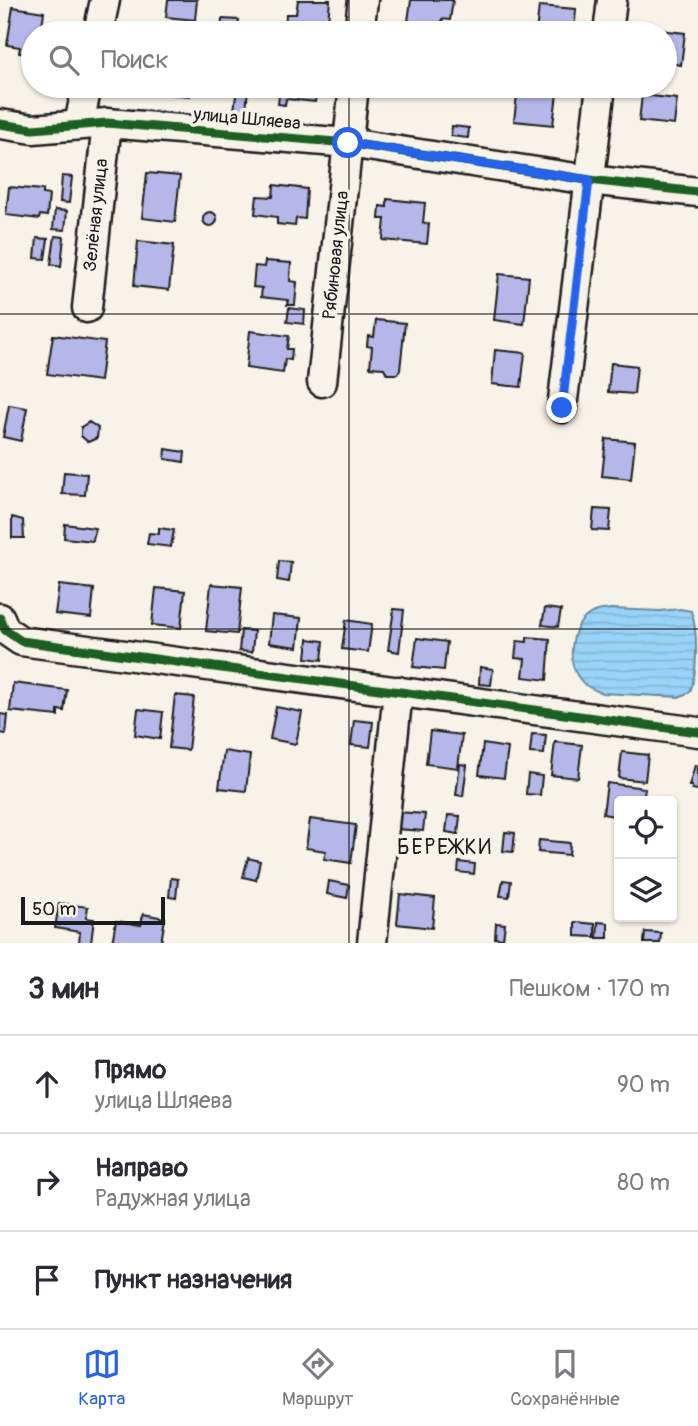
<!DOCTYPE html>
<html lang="ru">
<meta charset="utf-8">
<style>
:root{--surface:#fff;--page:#f7f7f7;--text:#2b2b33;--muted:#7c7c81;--line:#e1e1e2;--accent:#2563eb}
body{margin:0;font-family:Pangolin,sans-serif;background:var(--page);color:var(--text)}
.controls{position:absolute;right:21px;bottom:21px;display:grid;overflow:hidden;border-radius:7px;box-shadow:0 2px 5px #0004}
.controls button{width:63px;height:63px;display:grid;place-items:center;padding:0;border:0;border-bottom:2px solid var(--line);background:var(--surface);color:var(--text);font:35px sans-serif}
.scale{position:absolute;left:21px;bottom:18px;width:144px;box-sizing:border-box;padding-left:7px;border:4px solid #1c1c1c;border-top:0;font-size:19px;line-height:24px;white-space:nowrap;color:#1c1c1c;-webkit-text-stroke:5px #f7f3e8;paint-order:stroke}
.stop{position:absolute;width:21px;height:21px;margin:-16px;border:5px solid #2563eb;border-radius:50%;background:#fff}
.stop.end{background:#2563eb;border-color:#fff;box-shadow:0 2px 7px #0008}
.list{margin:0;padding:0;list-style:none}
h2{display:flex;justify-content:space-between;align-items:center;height:91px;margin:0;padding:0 28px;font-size:30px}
h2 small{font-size:23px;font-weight:400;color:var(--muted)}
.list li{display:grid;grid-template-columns:46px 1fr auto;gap:21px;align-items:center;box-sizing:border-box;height:98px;padding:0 28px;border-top:2px solid var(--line)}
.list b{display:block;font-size:26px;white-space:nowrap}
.list p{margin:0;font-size:23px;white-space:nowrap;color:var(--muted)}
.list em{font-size:23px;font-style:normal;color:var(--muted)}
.icon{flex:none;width:38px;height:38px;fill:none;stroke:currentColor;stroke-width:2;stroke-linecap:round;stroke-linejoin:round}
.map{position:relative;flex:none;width:698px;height:943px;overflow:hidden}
.search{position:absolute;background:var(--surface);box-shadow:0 2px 5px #0004;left:21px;right:21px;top:21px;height:77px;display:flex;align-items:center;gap:18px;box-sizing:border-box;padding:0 24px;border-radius:38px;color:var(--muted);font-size:26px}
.sheet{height:385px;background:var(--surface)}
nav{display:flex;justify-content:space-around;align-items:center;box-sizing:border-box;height:98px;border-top:2px solid var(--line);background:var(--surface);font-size:19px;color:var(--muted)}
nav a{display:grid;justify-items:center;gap:4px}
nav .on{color:var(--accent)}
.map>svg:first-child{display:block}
.water{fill:url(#water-rules);stroke:#678aa1;stroke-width:2}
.building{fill:#b4b7e8;stroke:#1c1c1c;stroke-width:2}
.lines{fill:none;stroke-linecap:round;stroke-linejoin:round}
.minor-casing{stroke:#1c1c1c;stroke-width:33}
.minor{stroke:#f7f3e8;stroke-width:28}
.cycleway-casing{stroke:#f7f3e8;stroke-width:13}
.cycleway{stroke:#1b5e20;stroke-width:9}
.route{stroke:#2563eb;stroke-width:9}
.grid{fill:none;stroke:#1c1c1c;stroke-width:2;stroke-opacity:0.55}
.labels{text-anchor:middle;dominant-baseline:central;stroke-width:7;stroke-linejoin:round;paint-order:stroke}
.street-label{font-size:18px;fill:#1c1c1c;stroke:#f7f3e8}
.quarter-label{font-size:21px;letter-spacing:2px;fill:#1c1c1c;stroke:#f7f3e8}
</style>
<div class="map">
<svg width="698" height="943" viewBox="0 0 698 943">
<defs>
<pattern id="water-rules" width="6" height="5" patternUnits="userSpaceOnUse" patternTransform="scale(1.75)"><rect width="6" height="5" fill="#99d3f9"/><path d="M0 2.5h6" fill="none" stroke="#83b5d5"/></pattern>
</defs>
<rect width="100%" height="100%" fill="#f7f3e8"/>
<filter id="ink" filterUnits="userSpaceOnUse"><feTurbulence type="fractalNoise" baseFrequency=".0143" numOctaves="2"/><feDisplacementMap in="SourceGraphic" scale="14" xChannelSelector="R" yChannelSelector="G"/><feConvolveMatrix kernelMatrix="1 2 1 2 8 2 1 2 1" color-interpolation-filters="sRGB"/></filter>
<g filter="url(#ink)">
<path class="water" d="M611,609L660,611L680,609L691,611C698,629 698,672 690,692L679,697L602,693C593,689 585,687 579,678C566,661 571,625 590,614C596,610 604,610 611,609Z"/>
<path class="building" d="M168,0H197L195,20L166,17Z
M298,0H330L327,33L285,29L286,14H296Z
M411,0H453L450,20L442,19L441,32L407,28Z
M539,6L576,9L574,33H536Z
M13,7L44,12L41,33H33V55L19,53L20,47L7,45Z
M222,19L239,20L237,33L221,32Z
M650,29L685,33L681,65L665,62V33H650Z
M157,86H191L190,96L157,93Z
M280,86H317L315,102L286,99L285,105L278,104Z
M518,86H558L553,125L514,121Z
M237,87L248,88L246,112L234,111Z
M642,95L677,99L674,125L639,121Z
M452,126L469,128L468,138L451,136Z
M147,173L180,176L175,222L142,218Z
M62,176L72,177L69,203L60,202Z
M274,185L307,189L305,219L296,218L295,226L277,224V217L255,214L257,196L273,197Z
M9,187L43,190V194L49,195L47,216L40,215L39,219L6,215Z
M387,199L425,203L423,223L429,224L427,244L383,240L385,219H379L380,206L387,207Z
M55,210L67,211L65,230L53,229Z
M203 219a7 7 0 1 1 14 0a7 7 0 1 1-14 0Z
M55,236L64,237L61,266L51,264Z
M37,238L48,239L45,259L35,258Z
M138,241L174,245L169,290L134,286Z
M265,261L291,263L290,281L297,282L295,305H287L288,300L261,297L262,288L253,287L255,266L264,267Z
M499,274L529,277L524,324L494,320Z
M289,308L305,310L304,324L287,322Z
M376,320L405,323L400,370L397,374H387L384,368L370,367L372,347L367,346L368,336L374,337Z
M250,331L289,336L287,349H292L291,360L285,359L283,373L246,368Z
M53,335L105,342L100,381L47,374Z
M495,350L525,353L521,387L492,384Z
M611,363L637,366L634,394L608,392Z
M9,405L27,408L21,441L3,437Z
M89,422L98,428L97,438L88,442L81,436V427Z
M606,439L635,442L631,479L602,476Z
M166,449L185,452L184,462L165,459Z
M64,472L87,474L85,495L62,494Z
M594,509L611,510L609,531L592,530Z
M12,517L23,520L24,538H12Z
M65,524L95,528L93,541L64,538Z
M159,528L174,530L171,547L147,544L149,533L159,534Z
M279,561L291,562L289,582L277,580Z
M211,584L242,587L237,634L206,631Z
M59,585L94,589L91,618L55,614Z
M156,588L185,591L181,628L152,625Z
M545,608L561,610L558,627L542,625Z
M394,609L404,610L399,652L388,650Z
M272,615L301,618L298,647L269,643Z
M346,620L372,624L368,652L342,649Z
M241,630L254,631L252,652L239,651Z
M527,637L550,639L547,680L523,677L525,659L515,658L517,641L527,642Z
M417,638L447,642L444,670L413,667Z
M308,639L324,641L322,660L306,658Z
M480,667L493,669L491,685L479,684Z
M13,683L67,690L64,711L58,710V716L10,711Z
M175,695L194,697L188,750L169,748Z
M276,707L302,712L296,744L270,739Z
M138,709L163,712L160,739L135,735Z
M0,714L8,715L6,734L0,733Z
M354,720L373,722L370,747L351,745Z
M430,731L462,735L458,768L426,764Z
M532,734L546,735L544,754L530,753Z
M555,742L582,745L578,778L551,775Z
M483,744L508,748L504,778L479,775Z
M224,751L250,755L246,791L219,788Z
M622,752L648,755L645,781L619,778Z
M460,764L467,765L463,796L456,795Z
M695,765L698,766V790L692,789V786H689Z
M528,774L542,776L540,795L526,794Z
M607,783L645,788L643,801H619V817L603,814Z
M398,812L425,814L423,831L396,829Z
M448,815L460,816L458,834L446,832Z
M310,819L356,825L351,863L324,859L326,851L306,848Z
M505,832L515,833L513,852L503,851Z
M539,840L570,843L569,855L538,852Z
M248,858L260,861L256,880L243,877Z
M459,862L475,864L474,874L458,872Z
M171,878L178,879L176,898L169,897Z
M503,880L511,881L509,897L500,896Z
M329,881L349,885L347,898L327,894Z
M400,894L435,898L432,928L397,924Z
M59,903L88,907L86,918L94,919L91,943H79L80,932L55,928Z
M143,914L165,918L161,943H112L116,921L141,925Z
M575,922L595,924V937L575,936Z
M598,922L608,923V938H597Z
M496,923L505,924L503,939L495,938Z
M645,932L661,933L660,943H644Z"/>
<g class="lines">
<defs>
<path id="minor" d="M98,33L105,0
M359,33L363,0
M608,33L612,0
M0,124L33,129L107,123L348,143L589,180L698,192
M79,124L87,86
M87,308L107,123
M322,382L354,86
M562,408L601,86
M0,618L5,630L21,641L698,732
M372,943L398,691"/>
</defs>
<use href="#minor" class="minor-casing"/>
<use href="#minor" class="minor"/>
<defs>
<path id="cycleway" d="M0,124L33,129L107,123L348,143L589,180L698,192
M0,618L5,630L21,641L698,732"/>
</defs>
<use href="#cycleway" class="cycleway-casing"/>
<use href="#cycleway" class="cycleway"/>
</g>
</g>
<g class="lines" filter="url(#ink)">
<path class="route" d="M348,143L589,180L562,408"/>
</g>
<path class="grid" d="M349,0V33M349,86V943M0,314H698M0,629H698"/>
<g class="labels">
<g class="street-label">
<text transform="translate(247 119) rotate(5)">улица Шляева</text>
<text transform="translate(96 215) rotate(-84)">Зелёная улица</text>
<text transform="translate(336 255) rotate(-84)">Рябиновая улица</text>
</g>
<g class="quarter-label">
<text x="445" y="847">БЕРЕЖКИ</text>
</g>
</g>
</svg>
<div class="controls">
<button><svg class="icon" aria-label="locate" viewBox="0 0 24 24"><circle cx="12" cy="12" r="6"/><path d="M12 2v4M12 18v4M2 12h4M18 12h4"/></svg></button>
<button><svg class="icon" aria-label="layers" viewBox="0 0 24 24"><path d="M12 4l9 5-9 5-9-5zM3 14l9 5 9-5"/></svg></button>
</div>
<div class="scale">50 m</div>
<div class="stop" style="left:348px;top:143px"></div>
<div class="stop end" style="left:562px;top:408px"></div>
<div class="search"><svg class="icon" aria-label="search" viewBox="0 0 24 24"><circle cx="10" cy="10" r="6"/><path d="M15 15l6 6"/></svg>Поиск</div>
</div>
<section class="sheet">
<h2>3 мин<small>Пешком · 170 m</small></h2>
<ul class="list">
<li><svg class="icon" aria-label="ahead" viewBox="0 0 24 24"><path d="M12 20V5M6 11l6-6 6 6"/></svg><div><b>Прямо</b><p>улица Шляева</p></div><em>90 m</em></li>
<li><svg class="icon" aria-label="right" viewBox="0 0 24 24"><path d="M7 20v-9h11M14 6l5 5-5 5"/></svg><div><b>Направо</b><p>Радужная улица</p></div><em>80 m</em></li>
<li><svg class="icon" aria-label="arrive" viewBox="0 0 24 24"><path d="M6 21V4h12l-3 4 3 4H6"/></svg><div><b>Пункт назначения</b></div></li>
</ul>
</section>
<nav>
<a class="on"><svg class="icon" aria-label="map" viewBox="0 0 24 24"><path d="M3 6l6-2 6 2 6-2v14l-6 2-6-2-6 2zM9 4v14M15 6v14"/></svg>Карта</a>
<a><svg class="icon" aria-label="directions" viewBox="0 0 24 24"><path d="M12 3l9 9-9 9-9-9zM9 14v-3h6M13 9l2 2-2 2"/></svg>Маршрут</a>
<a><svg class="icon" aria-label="saved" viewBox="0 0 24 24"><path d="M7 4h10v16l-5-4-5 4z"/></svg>Сохранённые</a>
</nav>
